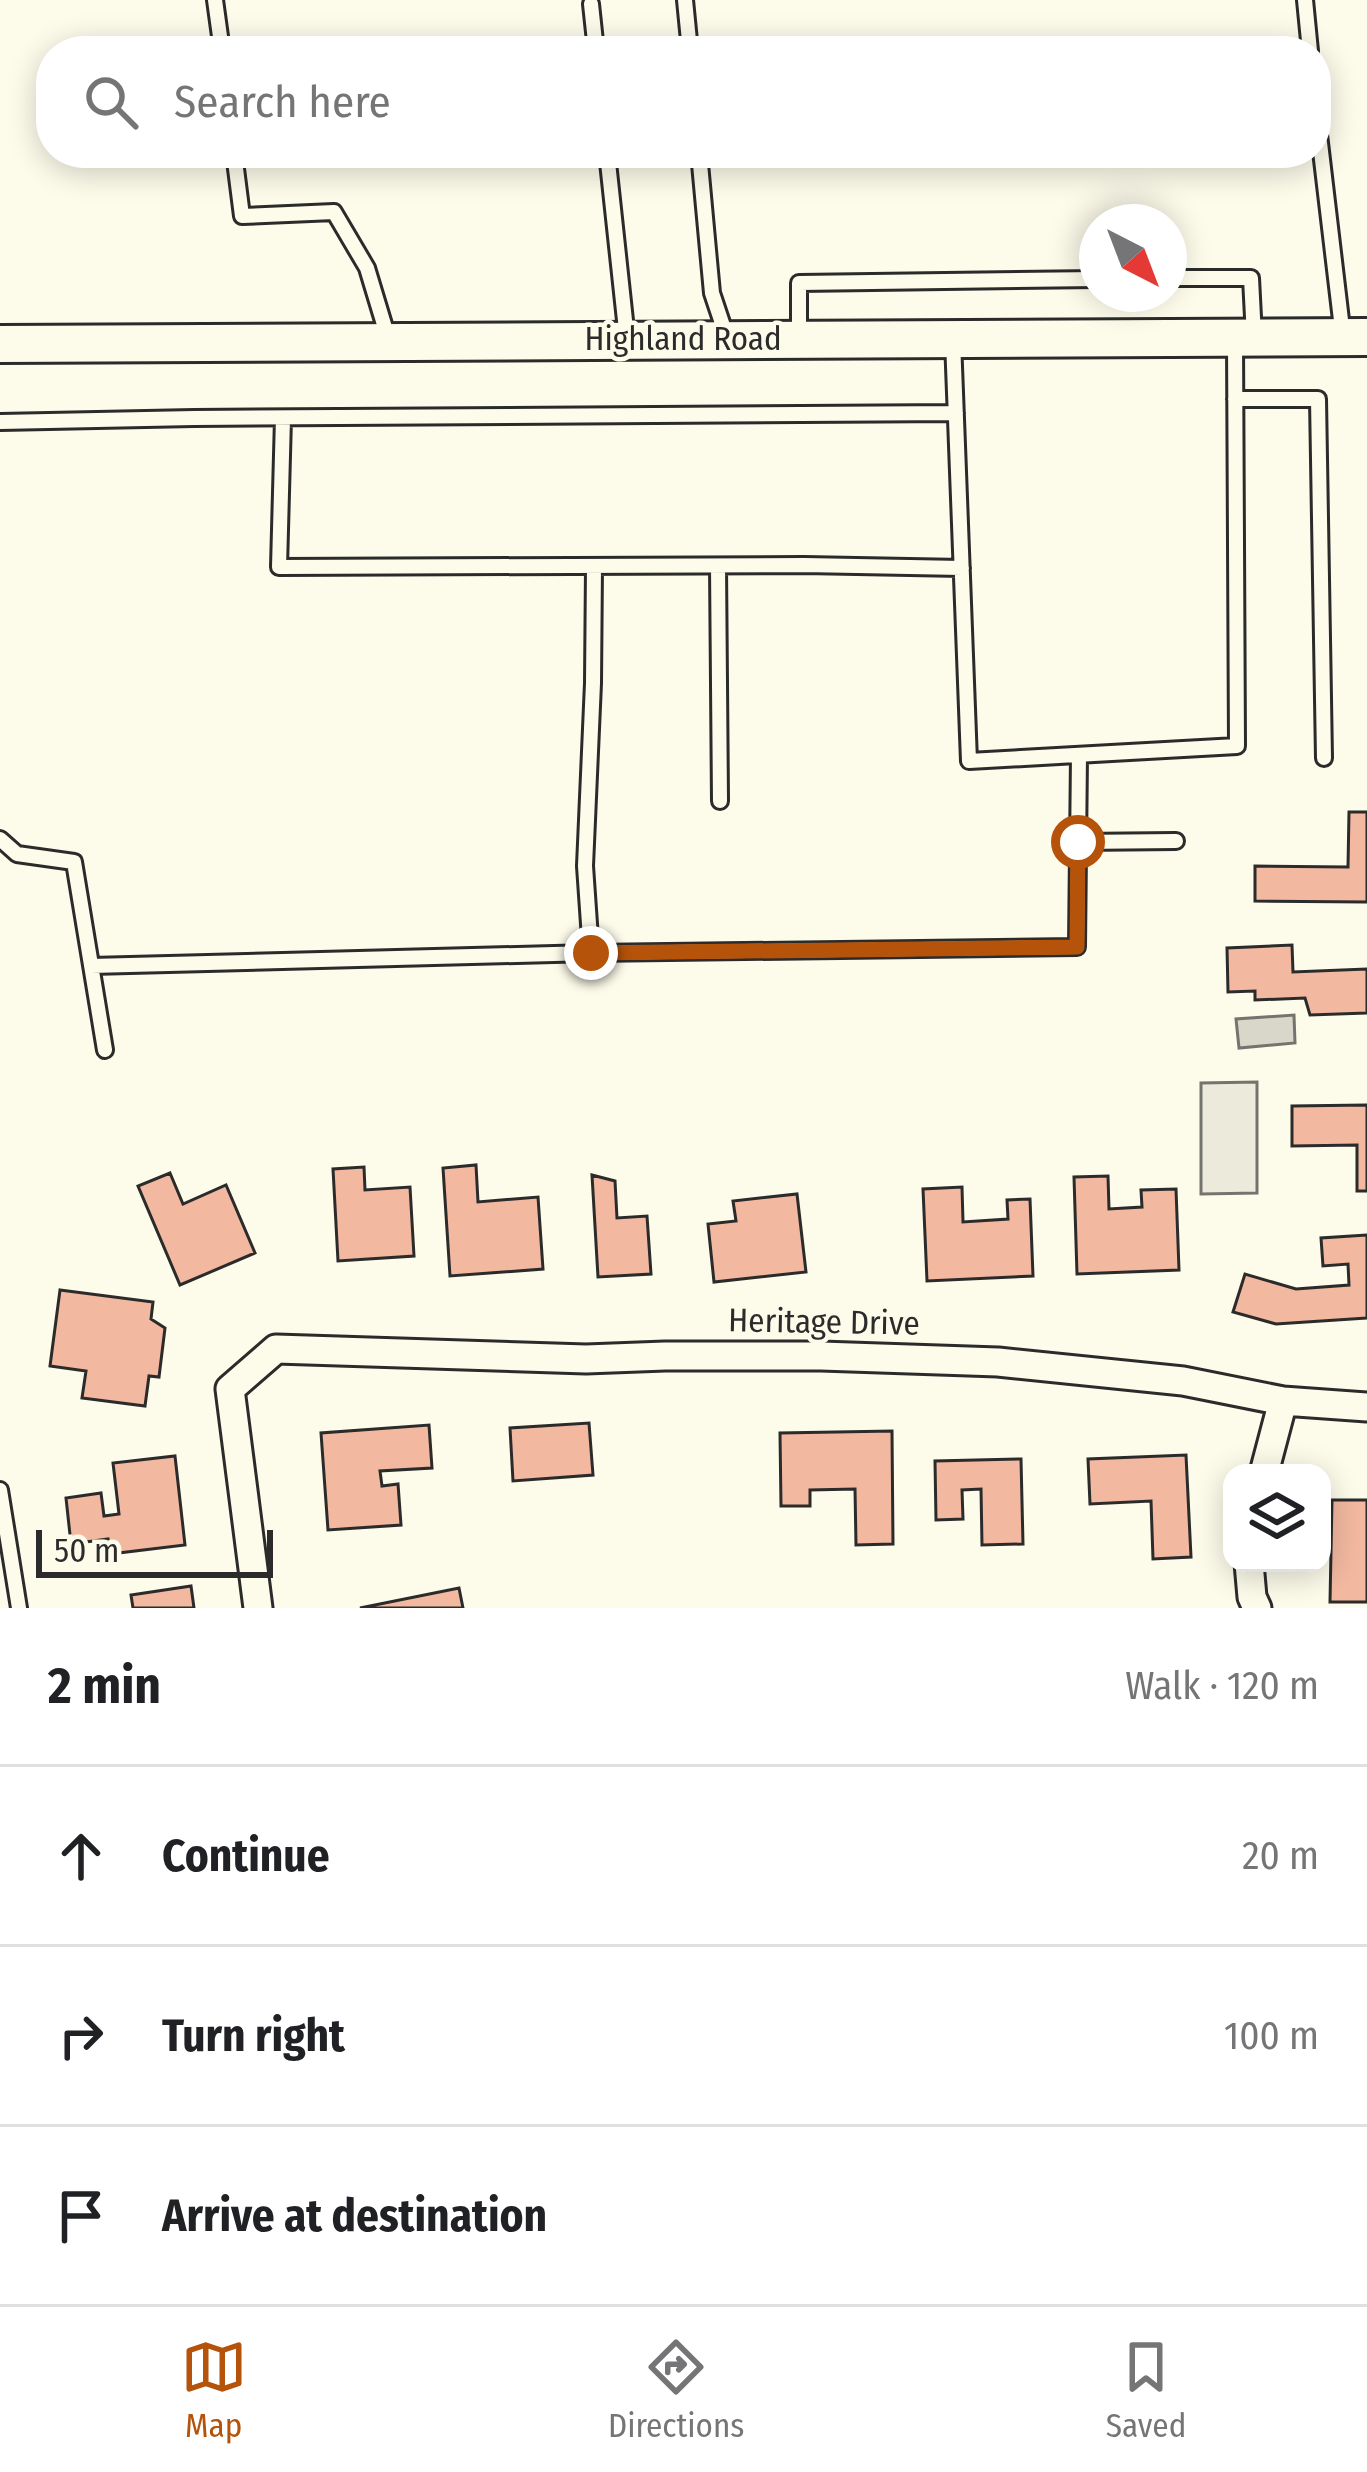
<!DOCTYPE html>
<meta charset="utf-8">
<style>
:root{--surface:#fff;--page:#f6f6f6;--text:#202124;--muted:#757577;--line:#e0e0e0;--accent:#b45309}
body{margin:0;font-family:"Fira Sans Condensed",sans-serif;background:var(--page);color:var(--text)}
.controls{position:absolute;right:36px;bottom:36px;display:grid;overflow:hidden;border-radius:24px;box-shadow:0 6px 30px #0003}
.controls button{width:108px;height:108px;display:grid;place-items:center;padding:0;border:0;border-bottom:3px solid var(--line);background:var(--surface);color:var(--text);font:60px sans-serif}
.compass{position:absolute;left:1079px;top:204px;width:108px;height:108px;border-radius:50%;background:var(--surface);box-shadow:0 6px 30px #0003;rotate:138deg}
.scale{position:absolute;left:36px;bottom:30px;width:237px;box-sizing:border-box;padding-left:12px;border:6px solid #2b2b2b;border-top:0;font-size:33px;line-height:42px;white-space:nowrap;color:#2b2b2b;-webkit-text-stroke:9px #fdfbea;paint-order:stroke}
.stop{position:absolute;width:36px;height:36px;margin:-27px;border:9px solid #b45309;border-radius:50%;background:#fff}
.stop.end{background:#b45309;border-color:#fff;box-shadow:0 3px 12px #0008}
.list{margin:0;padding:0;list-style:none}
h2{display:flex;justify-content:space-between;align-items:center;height:156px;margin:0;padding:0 48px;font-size:51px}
h2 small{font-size:39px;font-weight:400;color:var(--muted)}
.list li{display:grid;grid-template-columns:78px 1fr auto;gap:36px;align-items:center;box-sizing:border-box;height:180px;padding:0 48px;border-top:3px solid var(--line)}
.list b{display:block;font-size:45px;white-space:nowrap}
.list em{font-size:39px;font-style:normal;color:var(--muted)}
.icon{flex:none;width:66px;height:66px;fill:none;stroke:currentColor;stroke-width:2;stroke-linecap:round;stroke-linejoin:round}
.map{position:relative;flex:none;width:1367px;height:1608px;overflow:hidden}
.search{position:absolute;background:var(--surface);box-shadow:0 6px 30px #0003;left:36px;right:36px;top:36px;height:132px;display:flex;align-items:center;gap:30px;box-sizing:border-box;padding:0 42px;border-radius:48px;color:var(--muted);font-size:45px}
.sheet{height:696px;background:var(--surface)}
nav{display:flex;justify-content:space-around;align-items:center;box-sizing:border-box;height:168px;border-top:3px solid var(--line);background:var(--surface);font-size:33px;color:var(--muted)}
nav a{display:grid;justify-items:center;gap:6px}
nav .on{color:var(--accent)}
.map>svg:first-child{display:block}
.green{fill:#ecebdb;stroke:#74746e;stroke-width:3}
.water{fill:#d8d7c9;stroke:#74746e;stroke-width:3}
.building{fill:#f2b8a0;stroke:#2b2b2b;stroke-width:3}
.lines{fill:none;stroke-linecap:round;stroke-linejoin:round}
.service-casing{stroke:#2b2b2b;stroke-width:20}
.minor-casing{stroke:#2b2b2b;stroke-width:33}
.tertiary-casing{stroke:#2b2b2b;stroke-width:42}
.service{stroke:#fdfbea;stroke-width:14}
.minor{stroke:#fdfbea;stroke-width:27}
.tertiary{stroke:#fdfbea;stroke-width:36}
.route{stroke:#b45309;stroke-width:15}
.labels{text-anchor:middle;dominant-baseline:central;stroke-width:9;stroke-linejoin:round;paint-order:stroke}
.street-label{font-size:33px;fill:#2b2b2b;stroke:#fdfbea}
</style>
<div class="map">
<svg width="1367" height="1608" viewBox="0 0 1367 1608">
<rect width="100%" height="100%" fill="#fdfbea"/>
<path class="green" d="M1257,1082V1193L1201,1194V1083Z"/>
<path class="water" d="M1294,1015L1295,1043L1239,1048L1236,1019Z"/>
<path class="building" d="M1349,812H1367V902L1255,901V866L1348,867Z
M1292,945L1293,972L1367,969V1013L1310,1015L1305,998L1255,1000V991L1228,992L1227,948Z
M1367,1105V1191H1357V1145L1292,1146V1106Z
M476,1165L478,1202L538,1197L543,1269L450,1276L443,1168Z
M364,1167L365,1190L410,1187L414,1256L338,1261L333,1169Z
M170,1173L183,1204L226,1185L255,1253L180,1285L138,1186Z
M592,1175L615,1181L617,1218L647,1216L651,1274L598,1277Z
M1108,1176L1109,1209L1142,1207L1141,1190L1176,1189L1179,1270L1077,1274L1074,1177Z
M962,1187L963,1222L1008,1219L1007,1200L1030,1199L1033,1276L927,1281L923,1189Z
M797,1194L806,1272L714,1282L708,1224L736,1221L733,1201Z
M1367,1235V1318L1276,1324L1233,1312L1245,1274L1296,1289L1349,1285L1348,1264L1323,1266L1321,1238Z
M60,1290L153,1302L151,1319L165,1328L159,1377L149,1376L145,1406L82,1398L86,1371L50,1366Z
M589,1423L593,1475L513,1481L510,1428Z
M429,1425L432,1468L380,1471L382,1486L398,1484L401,1525L328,1530L321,1433Z
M892,1431L893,1544L856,1545L855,1489L810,1490V1506H781L780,1433Z
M1186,1455L1191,1557L1153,1559L1151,1501L1090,1504L1088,1459Z
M175,1456L185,1545L110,1554L108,1539L71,1544L66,1498L101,1493L104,1516L119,1514L113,1463Z
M1021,1459L1023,1544L982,1545L981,1489L962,1490L963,1519L936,1520L935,1461Z
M1332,1500H1367V1602H1330Z
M191,1586L194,1608H133L131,1595Z
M459,1588L463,1608H360Z"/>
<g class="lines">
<defs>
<path id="service" d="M215,0L222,51
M685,0L690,51
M1305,0L1310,51
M591,4L596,51
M1316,109L1343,337
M234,153L242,216L334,212L367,268L389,341
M607,153L627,339
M699,153L712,293L727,338
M1169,278H1251L1254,337
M799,338V283L1097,279
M953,340L969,761L1237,746L1235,342
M1235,399H1318L1324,758
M283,418L279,567L804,565L962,568
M0,422L194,418L956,413
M718,566L720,801
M0,839L17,854L74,862L105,1050
M1078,842L1176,841
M591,953L585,866L593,683L594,567
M91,966L591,953L1077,947L1079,755
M0,1490L19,1608"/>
<path id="minor" d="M1264,1473L1283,1401
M1249,1563L1252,1597L1257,1608
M258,1608L230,1389L276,1349L586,1359L665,1356H821L998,1362L1183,1381L1283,1401L1367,1407"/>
<path id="tertiary" d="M0,344L1367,337"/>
</defs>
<use href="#service" class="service-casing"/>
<use href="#minor" class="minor-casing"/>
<use href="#tertiary" class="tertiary-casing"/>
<use href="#service" class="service"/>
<use href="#minor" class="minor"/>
<use href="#tertiary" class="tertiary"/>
</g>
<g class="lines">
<path class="route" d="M591,953L1077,947L1078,842"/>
</g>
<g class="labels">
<g class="street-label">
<text x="683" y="339">Highland Road</text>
<text transform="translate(824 1322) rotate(1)">Heritage Drive</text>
</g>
</g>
</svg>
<div class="controls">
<button><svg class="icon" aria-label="layers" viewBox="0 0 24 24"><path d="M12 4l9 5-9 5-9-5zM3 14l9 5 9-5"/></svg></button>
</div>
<svg class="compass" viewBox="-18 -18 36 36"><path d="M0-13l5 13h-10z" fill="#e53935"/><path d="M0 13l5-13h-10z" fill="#757577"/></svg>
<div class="scale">50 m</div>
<div class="stop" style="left:1078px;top:842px"></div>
<div class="stop end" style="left:591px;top:953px"></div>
<div class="search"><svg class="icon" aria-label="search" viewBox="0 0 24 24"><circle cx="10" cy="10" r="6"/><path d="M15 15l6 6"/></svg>Search here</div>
</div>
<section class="sheet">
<h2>2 min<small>Walk · 120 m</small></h2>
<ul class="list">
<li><svg class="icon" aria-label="ahead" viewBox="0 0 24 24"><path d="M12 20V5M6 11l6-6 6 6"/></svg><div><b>Continue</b></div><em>20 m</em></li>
<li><svg class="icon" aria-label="right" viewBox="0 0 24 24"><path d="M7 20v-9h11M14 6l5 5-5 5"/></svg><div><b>Turn right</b></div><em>100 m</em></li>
<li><svg class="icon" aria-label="arrive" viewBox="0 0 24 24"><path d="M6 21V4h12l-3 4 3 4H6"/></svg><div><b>Arrive at destination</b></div></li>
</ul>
</section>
<nav>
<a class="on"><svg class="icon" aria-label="map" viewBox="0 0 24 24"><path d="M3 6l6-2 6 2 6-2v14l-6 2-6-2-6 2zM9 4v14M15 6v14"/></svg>Map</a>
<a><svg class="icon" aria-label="directions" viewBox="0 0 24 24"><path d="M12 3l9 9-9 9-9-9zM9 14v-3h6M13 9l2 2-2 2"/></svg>Directions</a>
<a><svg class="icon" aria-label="saved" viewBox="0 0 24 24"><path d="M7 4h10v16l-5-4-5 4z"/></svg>Saved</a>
</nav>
